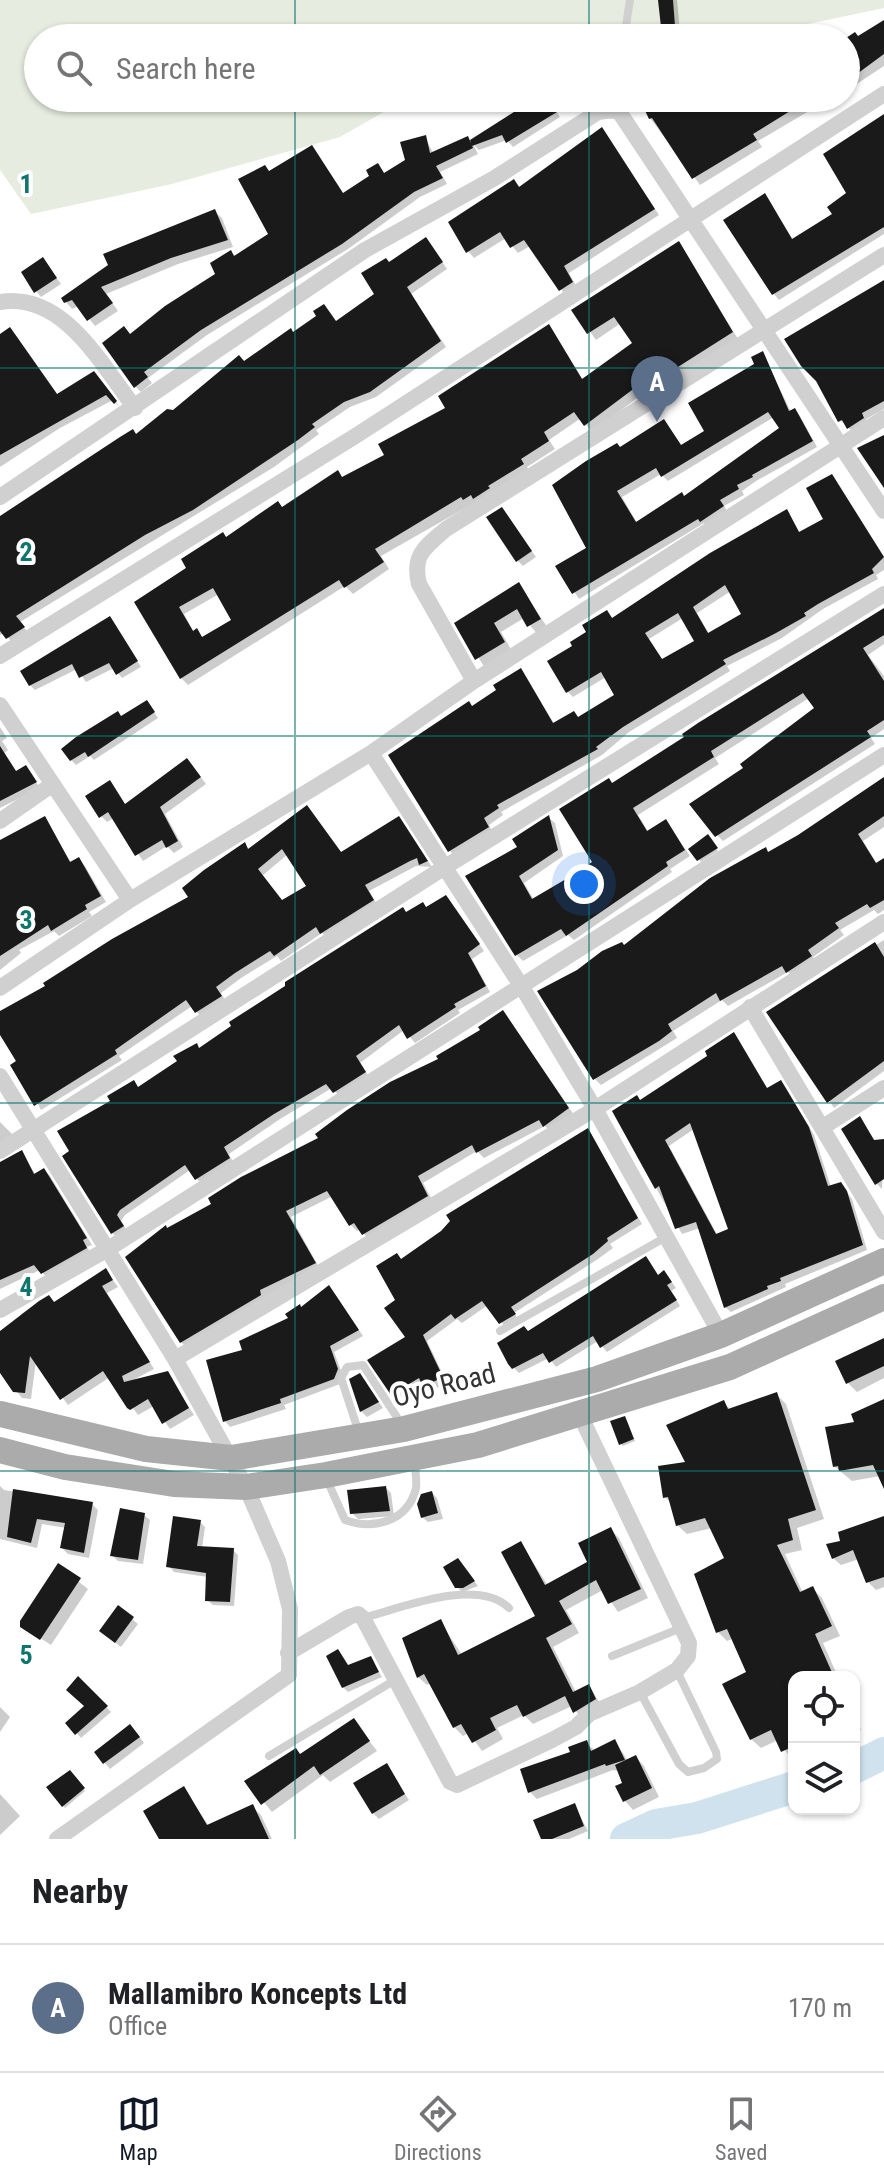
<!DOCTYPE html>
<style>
:root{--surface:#fff;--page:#f2f2f2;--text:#202124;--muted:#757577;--line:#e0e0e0;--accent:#111827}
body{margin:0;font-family:"Roboto Condensed",sans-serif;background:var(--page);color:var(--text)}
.controls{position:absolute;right:24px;bottom:24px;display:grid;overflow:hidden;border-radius:16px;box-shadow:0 2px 6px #0004}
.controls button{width:72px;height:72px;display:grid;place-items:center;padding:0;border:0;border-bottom:2px solid var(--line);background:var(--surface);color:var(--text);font:40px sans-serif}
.you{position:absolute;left:584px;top:884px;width:28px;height:28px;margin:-20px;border:6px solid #fff;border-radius:50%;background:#1a73e8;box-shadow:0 0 0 12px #1a73e833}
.badge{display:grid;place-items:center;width:52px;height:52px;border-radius:50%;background:var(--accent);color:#fff;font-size:26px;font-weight:700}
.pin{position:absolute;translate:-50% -66px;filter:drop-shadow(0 2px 4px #0008)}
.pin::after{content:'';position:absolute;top:42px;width:28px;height:24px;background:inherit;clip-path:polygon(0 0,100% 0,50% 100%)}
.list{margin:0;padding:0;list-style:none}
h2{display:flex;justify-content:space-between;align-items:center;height:104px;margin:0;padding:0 32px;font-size:34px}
h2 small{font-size:26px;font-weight:400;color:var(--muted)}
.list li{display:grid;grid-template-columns:52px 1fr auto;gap:24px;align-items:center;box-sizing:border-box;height:128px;padding:0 32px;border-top:2px solid var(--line)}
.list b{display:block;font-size:30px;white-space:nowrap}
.list p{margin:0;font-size:26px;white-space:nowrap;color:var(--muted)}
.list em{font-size:26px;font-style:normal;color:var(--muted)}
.icon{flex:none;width:44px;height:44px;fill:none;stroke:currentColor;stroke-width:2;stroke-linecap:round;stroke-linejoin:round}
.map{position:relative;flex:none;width:884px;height:1839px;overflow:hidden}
.search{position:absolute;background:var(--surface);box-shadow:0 2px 6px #0004;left:24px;right:24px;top:24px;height:88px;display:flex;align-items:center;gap:20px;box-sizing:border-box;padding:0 28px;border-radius:44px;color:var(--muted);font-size:30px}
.sheet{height:232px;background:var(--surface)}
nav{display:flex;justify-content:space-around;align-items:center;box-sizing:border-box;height:112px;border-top:2px solid var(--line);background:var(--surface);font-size:22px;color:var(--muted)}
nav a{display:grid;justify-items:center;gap:4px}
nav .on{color:var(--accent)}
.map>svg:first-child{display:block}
.green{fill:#e6ecdf}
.shadow{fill:#0003;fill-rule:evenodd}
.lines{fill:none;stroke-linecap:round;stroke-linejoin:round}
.river{stroke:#cfe2ee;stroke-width:32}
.building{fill:#1a1a1a;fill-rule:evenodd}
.service{stroke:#d0d0d0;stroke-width:8}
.minor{stroke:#d0d0d0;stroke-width:16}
.primary{stroke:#ababab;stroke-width:26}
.grid{fill:none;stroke:#0f766e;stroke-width:2;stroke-opacity:0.55}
.labels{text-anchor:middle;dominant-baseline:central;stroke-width:8;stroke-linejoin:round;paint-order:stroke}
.street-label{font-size:28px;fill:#333;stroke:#fff}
.grid-label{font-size:26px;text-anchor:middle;font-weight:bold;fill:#0f766e;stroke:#fff;stroke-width:8;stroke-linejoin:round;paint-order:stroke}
</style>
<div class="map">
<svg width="884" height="1839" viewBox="0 0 884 1839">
<rect width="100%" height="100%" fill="#fff"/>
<path class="green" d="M0,0H884V8L742,38L524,31L512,38H38V98H408L340,137L172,184L31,214L0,170Z"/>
<path class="shadow" d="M660,0H677L680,31L668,32L663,26Z
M884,23V66L846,91V39L858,38Z
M540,98H547L560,117L513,147L507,140L479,150L473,144L478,154L440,172L447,184L420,197L348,249L207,335L148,378L152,383L141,392L135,386L131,336L218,274L231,252L236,257L270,237V173L312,147L344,195L372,177L377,165L385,174L407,161L425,138L434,154L467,138L471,142Z
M641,98H831L758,141L762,147L700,185L650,118Z
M884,118V234L779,300L774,294L765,196L794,241L834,214L849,193Z
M602,129L659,215L569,273L578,289L566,296L530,246L518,253L506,238L474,258L468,251L514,181L521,188Z
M215,212L222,218L233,247L178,264L106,294L118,311L95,326L79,306L72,309L66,302Z
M679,243L738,339L657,392L652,387L592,432L581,418L549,440L555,449L527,467L530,471L381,556L389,569L353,594L345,586L188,685L181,678L136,603L227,539L387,456L549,326L583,380L635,343L621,323L596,340L574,310ZM219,594L234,620L204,638L194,632L184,614Z
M431,245L447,269L411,294L446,347L376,397L350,407L316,430L319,434L274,467L20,622L29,634L14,644L4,633L0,635V519L62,475L133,431L137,436L294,334L337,323L376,295L390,264Z
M43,259L61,284L41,297L36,291Z
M884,283V409L866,419L869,424L854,433L840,420Z
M16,336L58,395L100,379L121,409L113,400L60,428L0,467V337Z
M763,354L791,412L795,410L800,416L817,447L756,481L742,491L744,495L724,506L728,512L707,527L704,523L579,599L558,567L589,548L621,449L664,421L683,447L707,432ZM774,417L782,429L685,498L637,523L622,497L661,474L668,481Z
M831,476L884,557V570L876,575L878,579L823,609L782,638L727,666L730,671L629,732L602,755L501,812L503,815L489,825L493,833L455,856L450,851L473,707L526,677L555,725L580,719L617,696L606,677L573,697L568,692L575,647L607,612L614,620L786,512L801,534L826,519ZM731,591L744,615L709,634L697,613ZM683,618L697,641L663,661L649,639Z
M502,509L536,557L523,566L517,560Z
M518,585L548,628L538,635L524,618L501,632L512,651L485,668L457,624Z
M884,609V644L868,655L884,676V729L871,738L875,744L723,841L717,835L746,769L816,709L809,698L715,758L719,764L638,815L649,833L671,828L690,856L670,869L672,872L574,940L568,935L523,961L517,955L468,877L520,847L549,818L555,823L563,856L524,883L534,900L595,862L614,785Z
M110,619L141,667L122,678L114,668L86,682L77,669L35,690L30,685Z
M147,702L158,718L94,760L90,756L76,765L71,760L121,718Z
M0,727L7,738L2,741L8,750L4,753L17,773L26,768L40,788L0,808Z
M193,767L206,784L165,814L183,847L174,853L167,846L143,861L114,818L107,822L101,816L110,783L126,806Z
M884,777V827L863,841L877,864L884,860V910L878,914L874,910L840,930L844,935L813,957L817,963L794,978L788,972L728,1006L722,1000L673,1031L677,1038L601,1085L594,1078L625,947L799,836Z
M312,813L342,853L404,825L432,867L416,866L369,891L378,906L328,938L322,933L281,961L277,956L241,978L221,993L226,1002L202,1018L192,1006L119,1056L122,1060L41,1110L0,1031V1014L191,898L245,845L250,850ZM288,854L309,887L282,902L262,876Z
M44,818L72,864L79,860L85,866L106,902L89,912L92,916L59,936L54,931L19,950L21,953L0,970V843Z
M708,837L718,851L701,862L691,849Z
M451,903L484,951L472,959L490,992L458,1010L460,1013L415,1043L404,1030L360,1063L370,1078L340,1097L332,1088L280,1119L229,1154L234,1164L202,1185L190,1170L125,1215L121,1221L128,1232L118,1238L112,1233L139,1089L407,914Z
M884,940V1071L834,1108L768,1012Z
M503,1013L574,1115L551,1132L545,1126L484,1158L477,1151L423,1183L433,1202L369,1240L360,1229L357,1231L351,1225L333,1196L291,1217L320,1269L187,1348L181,1342L168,1230L321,1139L483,1031Z
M734,1035L768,1090L780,1083L786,1088L814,1135L831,1187L841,1184L852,1199L867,1250L785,1284L786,1287L731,1312L725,1307L700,1228L682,1234L656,1188L641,1102L710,1056ZM694,1129L730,1230L718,1236L669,1146Z
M860,1119L876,1142L884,1141L882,1189L877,1184Z
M0,1122L16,1138L0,1149Z
M587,1130L642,1224L610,1244L613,1248L598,1259L514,1313L519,1320L506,1328L488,1305L462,1323L457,1319L427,1341L447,1383L430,1391L424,1384L398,1399L393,1394L408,1338L398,1300L402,1261Z
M21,1153L36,1175L44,1170L50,1176L92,1245L87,1247L92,1255L48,1279L40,1270L0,1289V1163Z
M106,1271L118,1287L107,1293L154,1369L133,1380L167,1373L194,1415L170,1429L154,1406L138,1415L110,1377L68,1405L36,1361L31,1399L22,1398L0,1370V1336L23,1318L21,1314L49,1297L55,1303Z
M659,1276L669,1278L676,1288L671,1291L680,1306L607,1352L598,1341L556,1367L549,1358L519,1373L514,1368L528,1333Z
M335,1294L363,1336L334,1352L343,1376L340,1384L284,1405L286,1409L230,1427L225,1421L291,1319L302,1309Z
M884,1340V1378L857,1392L848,1383Z
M365,1381L383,1408L367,1417L361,1411Z
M777,1395L786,1404L824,1519L797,1528L802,1550L785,1554L803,1593L813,1589L822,1598L840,1636L823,1643L838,1677H794L792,1760L778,1740L761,1748L751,1739L748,1673L732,1639L727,1641L718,1632L707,1567L727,1559L712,1528L687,1534L677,1525L672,1504L665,1497L723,1402L731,1410Z
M884,1401V1484L880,1476L852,1481L834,1466L857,1423Z
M627,1421L635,1441L623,1446L621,1444Z
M0,1486L4,1490L92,1504L98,1510L89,1558L68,1554L62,1548L66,1528L42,1524L37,1548L0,1539Z
M386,1488L391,1493L394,1516L358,1519L352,1513Z
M432,1493L437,1498L443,1519L428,1522L422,1517Z
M144,1515L150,1520L143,1564L118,1561L112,1555Z
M200,1522L205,1527L202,1548L233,1550L238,1555L234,1606L213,1605L207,1600L208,1577L174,1572L169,1566Z
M611,1530L619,1538L648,1598L618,1612L603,1590L566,1610L579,1633L553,1647L576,1692L589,1686L603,1708L583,1720L572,1706L533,1724L524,1715L497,1728L503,1739L482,1751L469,1733L463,1736L454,1727L431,1683L427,1685L418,1677L440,1621L462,1655L538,1617L521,1543L548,1586L590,1563Z
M884,1532V1587L876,1590L868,1582L859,1559L841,1565L833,1558L842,1542Z
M462,1565L478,1586L462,1592L457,1587Z
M59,1566L88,1589L51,1645L20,1625Z
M132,1619L138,1624L121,1647L107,1636Z
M370,1658L382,1677L348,1692L343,1687L349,1667Z
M78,1679L111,1712L81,1738L68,1723L86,1706Z
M0,1707L10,1717L0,1732Z
M854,1714L861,1730L854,1733Z
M354,1721L377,1751L330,1782L323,1775L272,1812L247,1782L301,1756Z
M136,1732L144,1743L110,1769L96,1752Z
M615,1741L628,1761L636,1757L644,1766L659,1797L633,1810L625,1801V1784L620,1771L613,1770L537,1799L530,1792L586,1742L595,1751Z
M386,1766L409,1800L379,1819L373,1813Z
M69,1772L85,1791L65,1808L49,1788Z
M184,1789L209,1826L252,1807L261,1815L272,1839H161Z
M0,1794L20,1816L0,1835Z
M574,1805L588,1831L569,1839H543Z"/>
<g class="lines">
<path class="river" d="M854,1768L884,1753
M626,1839L656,1825L697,1818L794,1787"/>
</g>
<path class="building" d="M658,0H673L675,26L661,27Z
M884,20V54L846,82V38L855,32L858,36Z
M536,98H548L557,112L506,143L502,135L472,146L470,140Z
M639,98H811L753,134L757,140L692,179L652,118L649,119Z
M884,114V227L772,295L723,220L765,193L792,239L832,214L827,207L846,193L823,154Z
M602,127L655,209L564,266L573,282L559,291L524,240L510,248L500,232L466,253L448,222L514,179L519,187Z
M426,135L430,153L468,136L473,148L436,166L443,178L414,192L342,244L201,330L144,372L148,377L134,388L102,343L124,326L130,334L165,306L215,274L210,263L231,250L234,256L268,234L238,179L265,165L269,171L312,145L343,193L369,176L366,170L378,163L384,173L405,160L400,142Z
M215,209L228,240L171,258L101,287L113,303L87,321L72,300L64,303L61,298L108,265L103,254Z
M426,237L443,262L407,287L441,341L370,392L344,402L312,424L315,427L298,440L193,510L145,535L16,616L25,627L6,639L0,631V516L120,437L133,429L136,434L167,409L173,410L239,355L244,361L291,328L293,332L316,316L313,311L324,304L336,321L374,294L361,273L386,258L389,262Z
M679,241L733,332L648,386L644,381L584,426L574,412L544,432L549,441L521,459L524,464L488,486L490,488L473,499L471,495L463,500L461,497L375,549L384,562L344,588L339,580L180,679L134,602L186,568L181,559L223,532L226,537L278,501L282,507L338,470L342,477L384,455L378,444L445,408L438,396L549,324L582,379L632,343L614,317L587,334L571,310ZM213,588L231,620L202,637L197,628L193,631L179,607Z
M43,257L57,278L34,293L21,272Z
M884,280V401L862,413L864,418L847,429L842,420L838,422L816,381L801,366L784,339Z
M10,327L57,394L94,371L117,401L114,404L106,395L0,455V334Z
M763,351L789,411L795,408L813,441L752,475L753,477L737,485L739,489L720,500L724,506L700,522L698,519L572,594L555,566L586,548L552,485L586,461L617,443L620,447L664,419L681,445L704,431L688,403L754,364L751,357ZM768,412L779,428L684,496L682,492L636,522L617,491L656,468L661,477Z
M884,435V488L857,448Z
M832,474L884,557L872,569L874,573L818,604L804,613L806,616L776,633L723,660L726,664L623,727L596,747L598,749L497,805L499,808L484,818L489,827L448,852L388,755L469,701L472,706L496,690L493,685L521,668L553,723L574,711L578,717L614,695L601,672L566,693L547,661L572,646L570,642L586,632L582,625L607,610L612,618L710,553L787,509L799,532L823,519L806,488ZM725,585L741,614L708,633L693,607ZM678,613L694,641L662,659L645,633Z
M502,507L532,551L516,562L486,517Z
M519,582L541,619L527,627L517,609L494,623L505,642L475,660L454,623Z
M884,608V635L863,648L884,681V720L867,731L871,737L715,837L689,804L743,768L740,764L814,708L803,693L711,751L714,757L633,808L647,831L666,819L685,850L666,862L668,866L566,936L561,929L515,956L465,876L517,847L512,839L549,815L558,850L519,876L532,899L566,879L592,862L559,809L609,778L612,783L684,737L682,734L698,723Z
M110,616L138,661L116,675L109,663L79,678L72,664L29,686L20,671Z
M147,700L155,712L88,757L85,752L70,761L61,749L76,737L118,711L121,716Z
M0,746L16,771L26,765L37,782L0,801Z
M187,758L201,777L160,807L178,841L166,848L162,840L135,856L108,812L99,818L85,796L110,780L125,804Z
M884,777V816L858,834L876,863L884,858V900L870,908L867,904L835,923L839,928L808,950L812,956L786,973L782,966L720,1001L716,993L668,1024L672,1031L659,1041L593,1080L537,991L577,970L602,951L622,942L624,945L710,878L766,847L768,852L798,835Z
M307,805L341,852L399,816L428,861L419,865L417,858L410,861L365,885L374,900L320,934L316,927L274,956L270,951L235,973L216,987L222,996L195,1013L186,1000L115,1050L117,1054L34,1106L10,1065L16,1061L0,1035V1011L45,986L43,983L112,939L188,897L182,888L204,870L245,842L248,849ZM282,849L306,886L282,900L258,869Z
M45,816L70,862L79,857L101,896L85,905L87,909L51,931L48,925L0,956V840Z
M708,834L718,848L697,861L688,849Z
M446,895L480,944L468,953L486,986L454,1004L456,1007L407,1039L399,1025L356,1056L366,1072L333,1093L326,1084L274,1114L224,1147L230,1158L195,1180L185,1165L120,1210L117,1215L124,1226L111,1234L62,1156L69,1151L57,1131L110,1101L107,1096L134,1080L138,1087L177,1061L173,1056L197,1043L199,1048L231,1026L229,1022L285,986V982L403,907L406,912L423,902L426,907Z
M875,942L884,957V1061L827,1103L766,1012Z
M503,1010L569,1108L543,1127L539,1120L476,1153L472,1145L418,1176L428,1196L362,1235L354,1223L349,1226L327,1191L286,1211L316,1263L260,1290L261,1295L180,1343L125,1257L166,1225L167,1228L211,1204L208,1198L241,1177L318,1138L315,1134L347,1110L390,1082L438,1059L436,1056L480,1030L478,1027Z
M734,1032L767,1088L781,1080L809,1127L828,1186L841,1182L847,1191L863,1245L780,1278L781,1281L767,1286L768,1289L724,1308L696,1222L675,1229L659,1186L655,1189L612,1111L637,1095L640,1100L707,1056L705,1051ZM690,1123L728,1229L716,1234L665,1140Z
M860,1116L874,1140L884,1139V1179L875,1185L841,1129Z
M588,1128L638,1218L607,1238L608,1241L593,1254L511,1307L516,1314L499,1324L482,1301L455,1319L451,1314L423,1335L443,1377L423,1387L419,1378L391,1395L367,1360L405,1337L384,1308L395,1300L376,1266L397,1253L401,1259L441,1231L450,1221L446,1215Z
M22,1150L34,1174L44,1168L87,1238L83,1240L87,1248L41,1274L34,1265L0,1280V1162Z
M646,1256L658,1275L664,1270L672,1282L667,1285L677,1300L600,1348L593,1336L549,1363L543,1353L512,1369L508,1364L497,1343L524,1326L528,1331Z
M106,1268L113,1280L102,1286L150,1362L122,1376L124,1382L168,1371L189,1408L162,1424L148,1399L130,1410L127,1408L103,1371L60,1400L30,1356L25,1393L13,1392L0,1373V1331L39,1301L49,1295L54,1302Z
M329,1285L359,1330L330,1346L338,1369L334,1379L280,1399L281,1403L223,1422L206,1360L242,1350L239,1341L288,1318L285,1314L300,1304L301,1307Z
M884,1338V1366L846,1384L835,1361Z
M360,1373L379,1402L360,1412L349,1379Z
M777,1392L816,1510L788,1519L793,1540L777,1545L800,1592L813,1586L832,1626L815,1634L834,1677H794V1746L781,1752L771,1730L750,1740L722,1684L746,1672L727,1629L716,1633L694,1574L724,1558L705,1518L676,1526L668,1497L663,1498L658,1466L685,1462L666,1425L724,1400L728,1409Z
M884,1399V1489L873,1465L839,1471L838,1466L833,1467L825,1427L854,1422L851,1414Z
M625,1416L634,1439L619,1445L610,1421Z
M386,1486L390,1511L350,1514L347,1490Z
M13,1489L93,1502L84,1553L60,1548L65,1523L37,1519L31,1543L7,1537Z
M432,1491L438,1513L421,1518L417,1504L421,1494Z
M120,1508L145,1513L138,1560L110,1556Z
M173,1516L201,1520L197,1546L234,1548L230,1602L205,1601L206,1573L166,1567Z
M884,1516V1577L866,1583L853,1550L832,1559L826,1544L840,1541L838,1532Z
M611,1527L641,1589L608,1604L596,1580L559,1601L572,1624L546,1638L573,1692L589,1684L596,1699L573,1713L565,1696L523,1717L517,1705L490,1718L496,1730L472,1743L461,1724L453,1728L424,1674L417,1678L402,1638L441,1619L458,1655L535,1616L501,1552L521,1541L545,1585L587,1562L578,1543Z
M458,1558L475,1581L463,1588H455L443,1567Z
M58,1563L81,1578L40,1640L20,1627V1621Z
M118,1605L134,1617L115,1643L99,1631Z
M338,1649L348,1665L371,1656L379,1672L342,1688L326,1656Z
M78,1676L108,1706L75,1735L65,1723L84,1706L66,1690Z
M354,1718L370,1741L320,1775L314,1766L261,1805L244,1781L296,1748L300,1754Z
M130,1724L140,1737L103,1764L94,1752Z
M615,1739L625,1760L606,1766L605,1764L528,1793L520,1769L570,1752L568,1747L587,1740L591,1751Z
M636,1755L652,1788L623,1802L615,1786L622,1783L615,1765Z
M387,1763L405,1794L372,1814L353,1783Z
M70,1770L85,1788L62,1807L46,1787Z
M184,1786L207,1825L253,1804L269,1839H159L143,1811Z
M575,1803L584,1826L552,1839H541L533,1820Z"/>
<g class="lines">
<path class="service" d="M624,38L630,0
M500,1331L666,1237
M359,1433L341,1378L347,1367L363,1365L402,1425
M327,1480L345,1520C373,1530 408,1522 416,1488C417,1481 415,1470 415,1463
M363,1618C401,1608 477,1577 509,1608
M612,1656L681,1628
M640,1692L679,1764L688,1772L704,1768L717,1759L716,1752L677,1671
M269,1756L395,1680"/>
<path class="minor" d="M0,302C64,292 101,364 135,408
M0,497L365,250L493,179L598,112L612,110L620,113L884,511
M0,656L357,435L884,94
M474,681L419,584C412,555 425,547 446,529L884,255
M0,705L130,900
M371,753L522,987L595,1109L721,1335
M0,821L53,784
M0,988L130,900L371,753L474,681L884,418
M750,1007L884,1232
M0,1076L175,1359L246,1487L278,1561L290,1609L289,1675L57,1839
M823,1127L884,1088
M0,1151L445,867L884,594
M0,1310L108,1249L884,755
M175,1359L595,1109L884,922
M288,1653L349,1617L358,1614L363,1618L450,1782L457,1785L552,1740L576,1727L589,1714L640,1692L677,1670L688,1656L689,1643L580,1415"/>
<path class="primary" d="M0,1414L146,1449L231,1458L404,1429L597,1379L721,1335L884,1261
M0,1450L65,1467L174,1484L246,1487L326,1475L478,1445L730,1367L884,1297"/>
</g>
<path class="grid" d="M295,0V38M589,0V38M295,98V1839M589,98V1839M0,368H884M0,736H884M0,1103H884M0,1471H884"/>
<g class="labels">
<g class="street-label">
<text transform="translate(444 1385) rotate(-14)">Oyo Road</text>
</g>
</g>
<g class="grid-label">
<text x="26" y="193">1</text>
<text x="26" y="561">2</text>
<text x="26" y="929">3</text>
<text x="26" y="1296">4</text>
<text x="26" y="1664">5</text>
</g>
</svg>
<div class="controls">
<button><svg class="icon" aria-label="locate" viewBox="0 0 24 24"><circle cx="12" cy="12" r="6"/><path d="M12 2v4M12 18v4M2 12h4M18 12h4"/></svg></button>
<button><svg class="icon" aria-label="layers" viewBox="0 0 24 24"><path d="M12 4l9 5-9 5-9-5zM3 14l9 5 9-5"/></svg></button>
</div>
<div class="you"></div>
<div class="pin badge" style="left:657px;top:422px;background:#5c6f8a">A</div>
<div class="search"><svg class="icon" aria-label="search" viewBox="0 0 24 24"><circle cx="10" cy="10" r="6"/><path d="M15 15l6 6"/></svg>Search here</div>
</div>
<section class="sheet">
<h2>Nearby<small></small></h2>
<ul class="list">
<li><span class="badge" style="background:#5c6f8a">A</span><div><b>Mallamibro Koncepts Ltd</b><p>Office</p></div><em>170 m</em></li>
</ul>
</section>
<nav>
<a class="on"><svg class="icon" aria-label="map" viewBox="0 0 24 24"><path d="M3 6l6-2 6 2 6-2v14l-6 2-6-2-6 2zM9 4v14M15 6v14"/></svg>Map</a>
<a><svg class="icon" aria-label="directions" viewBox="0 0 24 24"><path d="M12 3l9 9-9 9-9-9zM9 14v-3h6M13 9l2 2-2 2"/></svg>Directions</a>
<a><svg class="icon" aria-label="saved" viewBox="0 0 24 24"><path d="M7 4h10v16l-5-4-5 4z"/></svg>Saved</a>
</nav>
